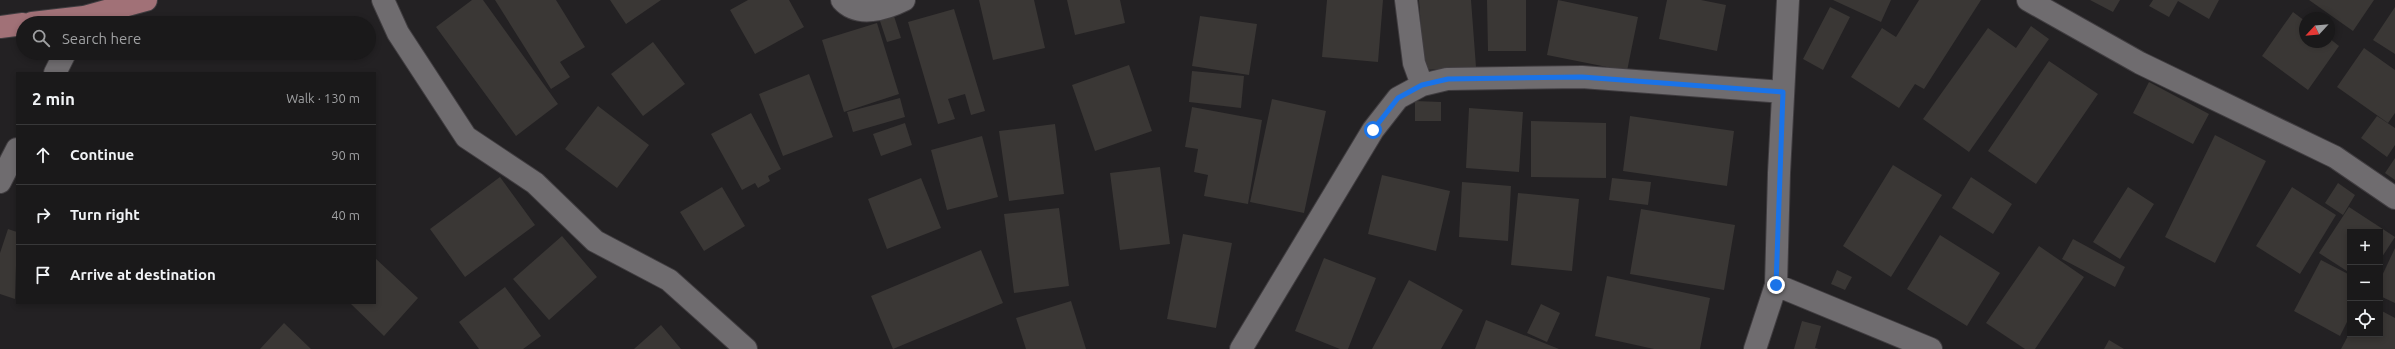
<!DOCTYPE html>
<meta charset="utf-8">
<style>
:root{--surface:#1a191a;--page:#272627;--text:#f1f3f6;--muted:#9fa0a2;--line:#383839}
body{margin:0;font-family:Ubuntu,sans-serif;background:var(--page);color:var(--text)}
.controls{position:absolute;right:12px;bottom:12px;display:grid;overflow:hidden;border-radius:0px;box-shadow:0 2px 6px #0003}
.controls button{width:36px;height:36px;display:grid;place-items:center;padding:0;border:0;border-bottom:1px solid var(--line);background:var(--surface);color:var(--text);font:20px sans-serif}
.compass{position:absolute;left:2299px;top:12px;width:36px;height:36px;border-radius:50%;background:var(--surface);box-shadow:0 2px 6px #0003;rotate:244deg}
.stop{position:absolute;width:12px;height:12px;margin:-9px;border:3px solid #1a73e8;border-radius:50%;background:#fff}
.stop.end{background:#1a73e8;border-color:#fff;box-shadow:0 1px 4px #0008}
.list{margin:0;padding:0;list-style:none}
h2{display:flex;justify-content:space-between;align-items:center;height:52px;margin:0;padding:0 16px;font-size:17px}
h2 small{font-size:13px;font-weight:400;color:var(--muted)}
.list li{display:grid;grid-template-columns:26px 1fr auto;gap:12px;align-items:center;box-sizing:border-box;height:60px;padding:0 16px;border-top:1px solid var(--line)}
.list b{display:block;font-size:15px;white-space:nowrap}
.list em{font-size:13px;font-style:normal;color:var(--muted)}
.icon{flex:none;width:22px;height:22px;fill:none;stroke:currentColor;stroke-width:2;stroke-linecap:round;stroke-linejoin:round}
.map{position:relative;flex:none;width:2395px;height:349px;overflow:hidden}
.search{position:absolute;background:var(--surface);box-shadow:0 2px 6px #0003;left:16px;top:16px;width:360px;height:44px;display:flex;align-items:center;gap:10px;box-sizing:border-box;padding:0 14px;border-radius:22px;color:var(--muted);font-size:15px}
.panel{position:absolute;background:var(--surface);box-shadow:0 2px 6px #0003;left:16px;top:72px;width:360px;height:232px;border-radius:0px}
.map>svg:first-child{display:block}
.building{fill:#3a3735}
.lines{fill:none;stroke-linecap:round;stroke-linejoin:round}
.minor-casing{stroke:#403d40;stroke-width:24}
.major-casing{stroke:#403d40;stroke-width:24}
.minor{stroke:#6f6c6f;stroke-width:22}
.major{stroke:#a17177;stroke-width:22}
.route{stroke:#1a73e8;stroke-width:5}
</style>
<div class="map">
<svg width="2395" height="349" viewBox="0 0 2395 349">
<rect width="100%" height="100%" fill="#232123"/>
<path class="building" d="M472,0H483L558,104L516,136L436,27Z
M495,0H556L585,47L560,62L570,77L551,89Z
M610,0H661L626,24Z
M748,0H789L804,27L755,54L730,10Z
M979,0H1034L1045,48L993,60Z
M1067,0H1120L1125,23L1075,35Z
M1327,0H1383L1378,62L1322,57Z
M1419,0H1471L1476,67L1424,70Z
M1487,0H1526V51H1488Z
M1558,0L1638,17L1627,71L1547,55Z
M1667,0H1701L1726,5L1717,51L1659,39Z
M1833,0H1891L1881,22Z
M1919,0H1981L1924,89L1915,84L1899,108L1851,77L1882,28L1896,37Z
M2090,0H2120L2113,12Z
M2153,0H2219L2209,19L2178,1L2169,17L2149,6Z
M2309,0H2374L2353,31Z
M1830,7L1850,17L1823,70L1803,59Z
M2395,7V54L2373,40Z
M954,9L985,111L971,115L965,94L948,99L955,119L938,124L908,22Z
M2293,12L2305,21V42H2329V38L2339,46L2308,90L2262,56Z
M893,13L901,38L887,42L879,18Z
M1200,16L1257,24L1249,75L1192,66Z
M877,23L899,94L844,112L822,40Z
M2031,26L2049,39L1969,152L1923,119L1988,28L2016,48Z
M653,42L685,84L643,116L611,74Z
M2364,48L2395,70V113L2388,123L2337,87Z
M2049,61L2098,94L2036,184L1988,151Z
M1129,65L1152,131L1095,151L1072,85Z
M1192,71L1244,76L1241,108L1189,102Z
M809,74L833,137L783,156L759,94Z
M2149,82L2209,114L2193,144L2133,113Z
M900,98L905,117L853,132L847,112Z
M1272,99L1326,111L1304,213L1250,202Z
M1415,101L1441,102V121H1415Z
M598,106L649,145L617,188L565,149Z
M1192,107L1262,120L1248,204L1204,196L1208,175L1194,172L1198,149L1185,147Z
M1469,108L1523,112L1519,172L1466,168Z
M751,113L781,169L768,176L770,181L758,188L755,183L742,190L711,134Z
M1630,116L1734,131L1727,186L1623,171Z
M2377,116L2395,128V145L2387,157L2361,138Z
M1531,121L1606,123V178L1531,177Z
M905,123L912,145L881,156L873,134Z
M1055,124L1064,194L1009,201L999,131Z
M2215,135L2266,161L2215,263L2165,237Z
M982,136L998,197L947,210L931,150Z
M2395,158V180L2385,173Z
M1893,165L1942,195L1891,277L1843,246Z
M1160,167L1170,244L1120,250L1110,173Z
M1382,175L1450,191L1436,251L1368,234Z
M500,177L535,225L465,277L430,229Z
M1971,177L2012,204L1993,234L1952,208Z
M921,178L941,228L887,249L868,199Z
M1612,178L1651,182L1648,205L1609,200Z
M1462,182L1511,186L1508,241L1459,237Z
M2338,183L2355,195L2343,215L2325,203Z
M722,187L745,226L704,251L680,212Z
M2128,187L2154,204L2120,259L2093,242Z
M2292,187L2336,215L2300,274L2256,246Z
M1518,193L1579,199L1572,271L1511,265Z
M2349,207L2395,237L2380,260V232H2350V273L2319,253Z
M1059,208L1069,286L1014,293L1004,214Z
M1641,209L1735,225L1724,290L1630,274Z
M8,229L17,232L15,299L0,294V253Z
M1183,234L1232,243L1216,328L1167,319Z
M1940,235L2000,273L1967,326L1907,289Z
M562,236L597,277L549,320L513,279Z
M2073,239L2125,267L2115,287L2062,259Z
M2039,246L2084,277L2035,349H2025L1986,323Z
M2395,248V303L2380,296V280Z
M981,250L1003,303L893,349L871,296Z
M375,258L418,298L384,336L350,303H375Z
M1324,258L1376,278L1348,349H1340L1295,331Z
M2321,260L2350,275V316L2340,336L2294,311Z
M1837,270L1852,277L1845,290L1831,284Z
M1607,276L1710,298L1700,349H1654L1595,336Z
M1409,280L1463,310L1441,349H1372Z
M505,287L541,336L523,349H479L459,322Z
M1071,301L1086,349H1026L1016,318Z
M1541,304L1560,313L1547,342L1527,333Z
M2380,310L2395,318V349H2341L2350,332V334H2380Z
M1486,320L1559,349H1475Z
M1802,321L1821,326L1815,348L1819,349H1794Z
M284,323L311,349H260Z
M661,325L681,349H634Z
M2109,340L2124,349H2104Z"/>
<g class="lines">
<defs>
<path id="minor" d="M383,0L398,33L466,137L535,183L595,241L669,280L746,349
M842,0C858,18 886,9 904,0
M1406,0L1414,63L1422,85
M2028,0L2140,63L2335,157L2395,198
M55,73L65,53
M0,182L17,149
M1776,285L1931,349
M1241,349L1373,130L1398,98L1422,85L1447,79L1582,77L1783,92
M1755,349L1776,285L1779,173L1788,0"/>
<path id="major" d="M32,23L84,17L146,0
M0,27L23,24"/>
</defs>
<use href="#minor" class="minor-casing"/>
<use href="#major" class="major-casing"/>
<use href="#minor" class="minor"/>
<use href="#major" class="major"/>
</g>
<g class="lines">
<path class="route" d="M1373,130L1398,98L1422,85L1448,79L1582,77L1783,92L1776,285"/>
</g>
</svg>
<div class="controls">
<button>+</button>
<button>−</button>
<button><svg class="icon" aria-label="locate" viewBox="0 0 24 24"><circle cx="12" cy="12" r="6"/><path d="M12 2v4M12 18v4M2 12h4M18 12h4"/></svg></button>
</div>
<svg class="compass" viewBox="-18 -18 36 36"><path d="M0-13l5 13h-10z" fill="#e53935"/><path d="M0 13l5-13h-10z" fill="#9fa0a2"/></svg>
<div class="stop" style="left:1373px;top:130px"></div>
<div class="stop end" style="left:1776px;top:285px"></div>
<div class="search"><svg class="icon" aria-label="search" viewBox="0 0 24 24"><circle cx="10" cy="10" r="6"/><path d="M15 15l6 6"/></svg>Search here</div>
<section class="panel">
<h2>2 min<small>Walk · 130 m</small></h2>
<ul class="list">
<li><svg class="icon" aria-label="ahead" viewBox="0 0 24 24"><path d="M12 20V5M6 11l6-6 6 6"/></svg><div><b>Continue</b></div><em>90 m</em></li>
<li><svg class="icon" aria-label="right" viewBox="0 0 24 24"><path d="M7 20v-9h11M14 6l5 5-5 5"/></svg><div><b>Turn right</b></div><em>40 m</em></li>
<li><svg class="icon" aria-label="arrive" viewBox="0 0 24 24"><path d="M6 21V4h12l-3 4 3 4H6"/></svg><div><b>Arrive at destination</b></div></li>
</ul>
</section>
</div>
